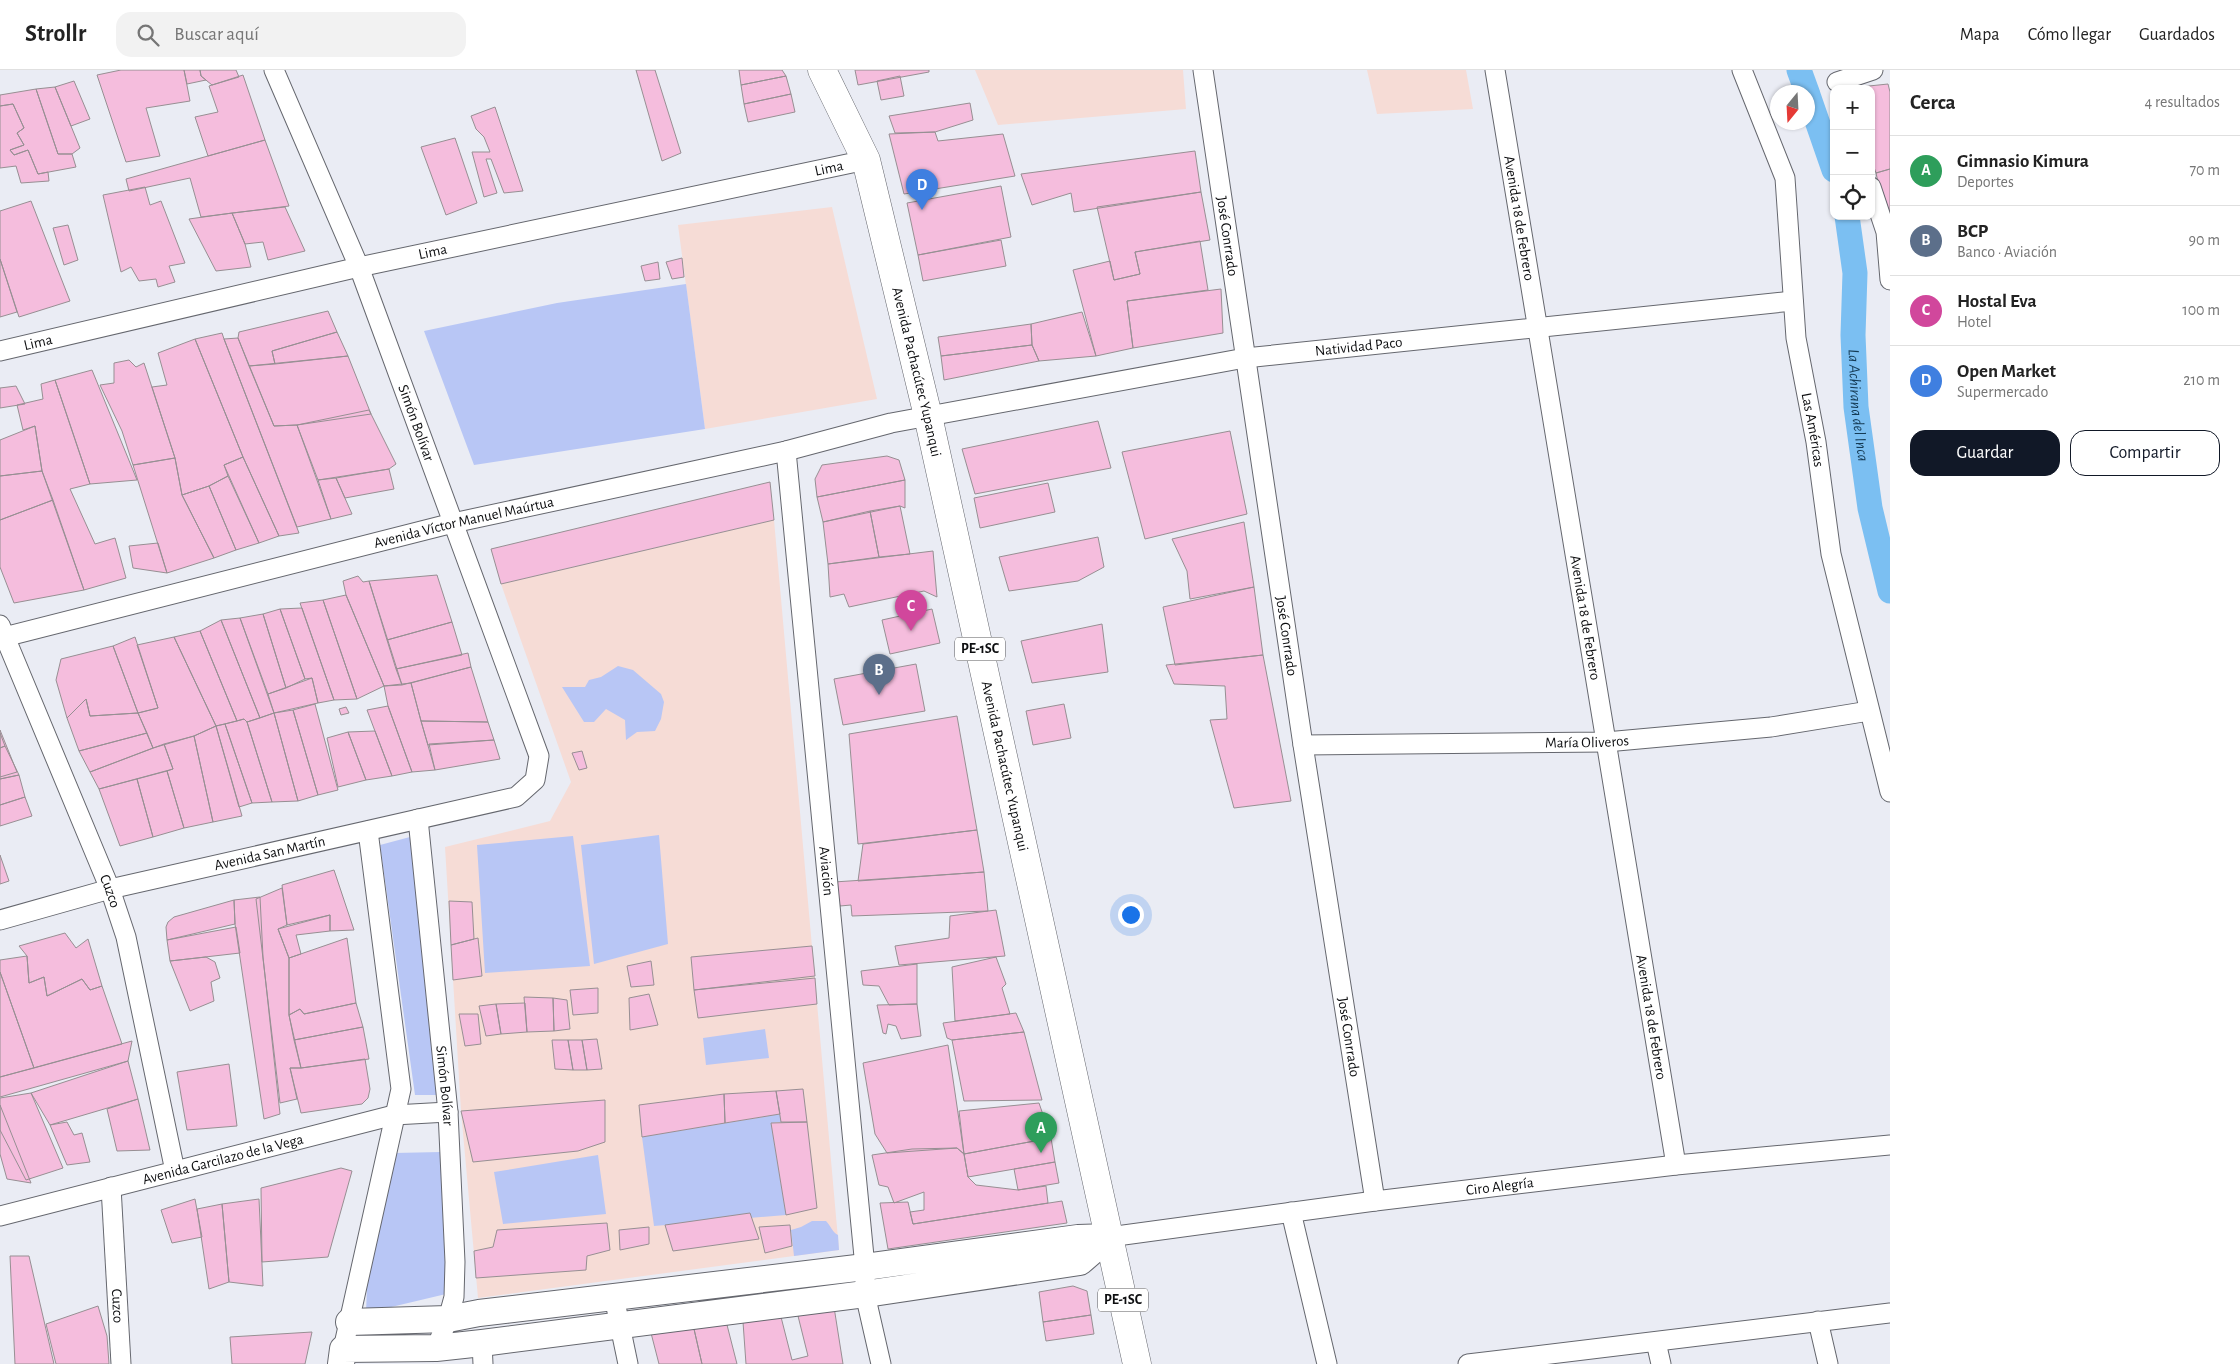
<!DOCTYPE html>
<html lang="es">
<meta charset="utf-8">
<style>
:root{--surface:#fff;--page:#f2f2f2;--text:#222;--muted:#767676;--line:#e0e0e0;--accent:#111827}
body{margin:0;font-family:"Alegreya Sans",sans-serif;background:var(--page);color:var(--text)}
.controls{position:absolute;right:15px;top:15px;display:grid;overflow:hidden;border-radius:10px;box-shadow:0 1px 4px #0004}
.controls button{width:45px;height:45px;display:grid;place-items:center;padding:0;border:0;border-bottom:1px solid var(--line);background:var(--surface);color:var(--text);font:25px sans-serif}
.compass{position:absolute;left:1770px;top:15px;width:45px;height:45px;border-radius:50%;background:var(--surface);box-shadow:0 1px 4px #0004;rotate:198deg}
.you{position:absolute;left:1130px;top:844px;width:18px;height:18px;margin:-12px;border:4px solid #fff;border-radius:50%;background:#1a73e8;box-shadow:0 0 0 8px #1a73e833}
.badge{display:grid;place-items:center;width:32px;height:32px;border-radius:50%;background:var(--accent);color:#fff;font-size:16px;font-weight:700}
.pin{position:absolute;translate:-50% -41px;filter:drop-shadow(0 1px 2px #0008)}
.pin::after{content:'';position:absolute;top:26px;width:18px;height:15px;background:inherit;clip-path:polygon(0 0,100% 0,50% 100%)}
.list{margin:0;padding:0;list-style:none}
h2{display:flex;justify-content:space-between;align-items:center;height:65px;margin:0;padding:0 20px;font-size:21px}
h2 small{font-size:16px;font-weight:400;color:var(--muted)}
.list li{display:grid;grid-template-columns:32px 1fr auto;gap:15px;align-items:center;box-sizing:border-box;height:70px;padding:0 20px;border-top:1px solid var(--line)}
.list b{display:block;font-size:19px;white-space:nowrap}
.list p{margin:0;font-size:16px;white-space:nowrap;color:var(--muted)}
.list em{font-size:16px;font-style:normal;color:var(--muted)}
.actions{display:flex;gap:10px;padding:15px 20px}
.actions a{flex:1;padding:11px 0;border:1px solid var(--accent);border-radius:15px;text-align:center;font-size:18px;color:var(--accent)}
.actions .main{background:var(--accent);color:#fff}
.icon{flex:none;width:28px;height:28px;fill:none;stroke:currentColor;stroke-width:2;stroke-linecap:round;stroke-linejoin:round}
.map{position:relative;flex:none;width:1890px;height:1294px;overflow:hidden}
header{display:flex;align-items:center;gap:30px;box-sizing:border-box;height:70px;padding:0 25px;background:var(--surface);border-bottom:1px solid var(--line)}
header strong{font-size:24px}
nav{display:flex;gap:28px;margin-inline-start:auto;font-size:18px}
.search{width:350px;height:45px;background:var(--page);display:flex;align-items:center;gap:12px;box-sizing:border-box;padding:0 18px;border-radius:15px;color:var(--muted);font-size:19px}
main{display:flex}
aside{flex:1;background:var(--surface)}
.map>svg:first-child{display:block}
.education{fill:#f6dcd6}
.green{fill:#b8c6f5}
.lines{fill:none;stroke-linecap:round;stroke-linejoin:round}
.canal{stroke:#7bbff2;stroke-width:25}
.building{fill:#f5bddd;stroke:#978f93}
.street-casing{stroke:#65676e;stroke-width:21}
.secondary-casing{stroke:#65676e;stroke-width:28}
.primary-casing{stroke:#65676e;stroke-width:29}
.street{stroke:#fff;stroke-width:19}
.secondary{stroke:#fff;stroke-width:26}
.primary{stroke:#fff;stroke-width:28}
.labels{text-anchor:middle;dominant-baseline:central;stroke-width:4.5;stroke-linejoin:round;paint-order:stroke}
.shield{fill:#fff;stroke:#565658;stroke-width:1}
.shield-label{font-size:14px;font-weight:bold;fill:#0d0e10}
.street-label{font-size:15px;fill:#0d0e10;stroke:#fff}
.water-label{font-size:16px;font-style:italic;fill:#153b55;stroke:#fff}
</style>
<header>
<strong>Strollr</strong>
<div class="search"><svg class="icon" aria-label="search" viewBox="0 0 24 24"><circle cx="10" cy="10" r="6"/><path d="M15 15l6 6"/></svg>Buscar aquí</div>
<nav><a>Mapa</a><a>Cómo llegar</a><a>Guardados</a></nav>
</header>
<main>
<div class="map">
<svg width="1890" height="1294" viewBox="0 0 1890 1294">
<rect width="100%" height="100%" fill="#eaecf4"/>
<path class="education" d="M975,0H1183L1186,39L998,55Z
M1367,0H1466L1473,39L1377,44Z
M832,137L877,329L705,359L678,155Z
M774,450L839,1180L478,1228L461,1041L445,777L550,751L571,712L501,514Z"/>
<path class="green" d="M686,214L705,359L474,395L424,261L557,233Z
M618,596L633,600L661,624L664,632L661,649L655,661L637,662L626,670L625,650L606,639L594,652H584L562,617H585L589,610L601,607Z
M659,765L668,874L594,894L581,775Z
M573,766L590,896L485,903L477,775Z
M410,767L438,1025H415L380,775Z
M765,959L769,988L706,995L703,968Z
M780,1044L781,1052L771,1053L786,1145L654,1156L642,1067Z
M441,1082L446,1224L366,1243L367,1216L394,1083Z
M598,1085L606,1144L503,1154L494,1102Z
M812,1151H826C831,1156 832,1162 838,1165L839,1180L794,1186L791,1160L801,1157Z"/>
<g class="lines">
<g class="canal">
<path d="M1799,0L1807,22"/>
<path d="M1808,25L1834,100"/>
<path id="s1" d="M1847,146L1855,203L1853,265L1856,337L1870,438L1890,521"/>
</g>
</g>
<path class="building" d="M121,0H184L190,31L146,38L160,86L126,92L97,5Z
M184,0H200L201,6L206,10L187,14Z
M200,0H236L239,7L212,15L201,6Z
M636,0H655L681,83L662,91Z
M739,0H782L786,6L741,15Z
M855,0H929V2L858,15Z
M243,5L265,70L208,86L195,47L218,42L209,16Z
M786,6L791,24L744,34L741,15Z
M900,6L904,26L881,30L877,11Z
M74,11L90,49L71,56L55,17Z
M1888,14L1890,22V99L1876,103L1871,89V19L1850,18Z
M55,17L80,78L72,84H58L36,19Z
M36,19L58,84H72L76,97L38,104L28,80L14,85L10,80L24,75L17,63L24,58L13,34L0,36V25Z
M791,24L795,42L748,52L744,34Z
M970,33L973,50L935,62L895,63L889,46Z
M13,34L24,58L17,63L24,75L10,80L14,85L28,80L38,104L48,102L49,111L21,113L16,96L0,98V36Z
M495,37L523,121L504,123L491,89H486L497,123L484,127L472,82H490L484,67L476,59L471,46Z
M935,62L938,71L1003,64L1015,106L904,124L889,64Z
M455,68L477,133L446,145L421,77Z
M265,70L289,136L201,147L190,108L129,121L126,109Z
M1195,81L1201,122L1074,142L1071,123L1032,135L1021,104Z
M1890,99V163H1889L1876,103Z
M1001,116L1011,167L918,185L907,133Z
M145,117L150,135L161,131L185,193L169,196L175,212L158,217L156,209L139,211L131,197L121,202L103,125Z
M1201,122L1210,170L1135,182L1140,204L1114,210L1097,137Z
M31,131L70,231L19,247L0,189V141Z
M285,137L305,181L268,190L263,172L245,174L232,143Z
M232,143L245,174L251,197L216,201L189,149Z
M68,155L78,190L64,195L53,158Z
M1001,170L1006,196L923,211L918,185Z
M1200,171L1208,220L1127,231L1133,278L1096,286L1073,200L1110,191L1114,210L1140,204L1135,182Z
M682,188L684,207L672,209L666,192Z
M0,189L17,242L0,247Z
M658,192L660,209L645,211L641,196Z
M1221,219L1223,263L1133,278L1127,231Z
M328,241L337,262L272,281L275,294L249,296L238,268L239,262Z
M1082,242L1096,286L1039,291L1032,275L1031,254Z
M1031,254L1032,275L941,286L938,267Z
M337,262L348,286L275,294L272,281Z
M222,263L224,269L299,463L279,466L243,387L195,269Z
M238,268L274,356L297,355L331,449L297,457L224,269Z
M195,269L243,387L224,395L228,406L209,416L182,425L175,388L152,317L167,315L158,283Z
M1032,275L1039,291L944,310L941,286Z
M348,286L371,344L297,355L274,356L249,296Z
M129,290L136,297L144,293L175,388L133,395L122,361L100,315L114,313V293Z
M92,300L137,410L90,414L55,310Z
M55,310L90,414L70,419L95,474L115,468L126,508L84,520L42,401L35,356L23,360L17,335L43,329L41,314Z
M16,316L25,334L0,338V318Z
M369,340L396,394L389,399L318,410L297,355Z
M1098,351L1111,398L975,424L962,379Z
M35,356L42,401L0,406V370Z
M1230,361L1247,444L1145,469L1122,382Z
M887,386L899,390L905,410L817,427L815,409L822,395Z
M243,387L279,466L259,473L224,395Z
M175,388L182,425L214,488L167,503L133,395Z
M389,399L394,419L345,428L336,408Z
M42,401L53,430L0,450V406Z
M228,406L259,473L236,480L209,416Z
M336,408L352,444L331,449L318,410Z
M905,410V438L900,436L823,452L817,427Z
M770,412L774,450L501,514L491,479Z
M1048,413L1055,442L980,458L974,428Z
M209,416L236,480L214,488L182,425Z
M53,430L84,520L14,533L0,497V450Z
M900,436L910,484L879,487L870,441Z
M870,441L879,487L828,494L823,452Z
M1244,452L1254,517L1190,529L1187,501L1172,469Z
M1098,467L1104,497L1078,511L1009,521L999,487Z
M158,473L167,503L133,498L129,476Z
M933,481L937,527L924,521L849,537L844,524L830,527L828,494Z
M437,505L452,552L387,570L369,511Z
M358,506L363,512L369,511L402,615L384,616L346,525L343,511Z
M1254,517L1263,585L1175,595L1163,537Z
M346,525L384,616L357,629L323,530Z
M323,530L357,629L334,630L300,533Z
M302,538L334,630L318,633L312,608L305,609L280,539Z
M280,539L305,609L286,618L263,544Z
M932,539L940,573L890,584L882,550Z
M263,544L286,618L268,624L240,548Z
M240,548L274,643L260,648L221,550Z
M221,550L260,648L247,652L244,649L237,651L200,561Z
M452,552L462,585L396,599L387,570Z
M1102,554L1108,602L1032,613L1021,571Z
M200,561L237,651L216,656L174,567Z
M135,567L158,638L138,643L113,576Z
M174,567L216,656L194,666L153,678L138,643L158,638L137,575Z
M113,576L138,643L90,646L86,629L67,648L56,610L61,589Z
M468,583L471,597L402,615L396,599Z
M1263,585L1291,731L1234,738L1210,650L1227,649L1225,616L1174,614L1166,595Z
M916,594L925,641L843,655L834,609Z
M471,597L488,652L421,651L411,613Z
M312,608L318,633L274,643L268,624Z
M411,613L421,651L435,700L412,702L388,636L384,616Z
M86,629L90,646L138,643L147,663L79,681L67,648Z
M315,634L338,720L318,725L293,640Z
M1064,634L1071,668L1033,675L1026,641Z
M388,636L412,702L392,706L367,640Z
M346,637L349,643L341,645L339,639Z
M293,640L318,725L298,731L274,643Z
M274,643L298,731L272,732L247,652Z
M957,646L977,760L858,774L849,664Z
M244,649L247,652L272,732L252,733L225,654Z
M421,651L488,652L494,670L428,675Z
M225,654L252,733L239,737L216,656Z
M216,656L242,746L213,752L194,666Z
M0,660L17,702L0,707Z
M375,661L392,706L366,710L348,662Z
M348,662L366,710L338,717L327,668Z
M0,663L5,676L0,678Z
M147,663L153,678L90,702L79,681Z
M194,666L213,752L184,758L167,701L173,699L164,674Z
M494,670L500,689L435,700L429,674Z
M164,674L173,699L99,719L90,702Z
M5,676L19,705L0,709V678Z
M582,681L587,698L579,700L572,683Z
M167,701L184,758L153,767L137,709Z
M19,705L25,727L0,735V709Z
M137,709L153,767L120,776L99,719Z
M25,727L32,746L0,756V735Z
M977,760L984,802L858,811L863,774Z
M0,785L9,811L0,814Z
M334,800L354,860L330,861V845L287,855L282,815Z
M984,802L988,841L852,846L851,835L840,836L834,812Z
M282,818L287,855L278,859L289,888V945L301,998H290L297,1029L280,1033L256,829Z
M260,827L263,887L280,1044L264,1049L235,854L234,830Z
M234,830L235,854L167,870L166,857L168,852L174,847Z
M449,831L472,832L474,869L451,875Z
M996,840L1005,886L899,895L895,876L949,868L950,846Z
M330,845V861L296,865L301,884L289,888L278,859Z
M236,857L240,883L170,891L167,870Z
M65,863L76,878L88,869L102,916L90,920L82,909L47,926L44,907L29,913L27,886L19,876Z
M347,868L356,933L304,944L300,939L289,945V888Z
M478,868L482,906L453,910L451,875Z
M812,876L815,906L694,920L691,887Z
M27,886L29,913L44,907L47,926L82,909L90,920L102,916L122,974L34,998L0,902V890Z
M206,887L215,892L220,908L211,912L214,931L190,941L170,891Z
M996,887L1006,914L1002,918L1010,944L955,951L952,897Z
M651,891L654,915L631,917L627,896Z
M917,894V934L889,935L879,916L863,915L861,901Z
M0,902L34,998L0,1007Z
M815,908L817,934L698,948L694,920Z
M598,918V943L573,945L570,920Z
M649,924L658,955L630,960L629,928Z
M524,927L553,928L554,961L527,962Z
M553,928L567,930L570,959L554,961Z
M356,933L363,957L294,970L289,945L300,939L304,944Z
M525,933L527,962L501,964L496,934Z
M496,934L501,964L486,966L479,936Z
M917,934L921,966L901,969L896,956L888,954L886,964L883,963L877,935Z
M1016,943L1024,962L952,970L947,968L943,953Z
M459,944H478L481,974L465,976Z
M363,957L369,989L301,998L294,970Z
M1024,962L1042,1030L964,1031L952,970Z
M597,969L602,999L587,1000L582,970Z
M552,970H568L573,1000L555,999Z
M568,970H582L587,1000H573Z
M132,971L128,991L0,1027V1007Z
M948,975L964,1084L957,1078L887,1083L875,1064L863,993Z
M365,989L370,1019L368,1028L362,1034L301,1043L290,998H301Z
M128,991L138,1029L50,1055L31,1023Z
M229,994L237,1056L187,1060L177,1002Z
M803,1019L807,1052H781L776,1021Z
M776,1021L780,1044L725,1053L724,1024Z
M31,1023L63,1098L26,1110L0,1060V1028Z
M724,1024L725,1053L642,1067L639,1035Z
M138,1029L150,1080L117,1081L107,1039Z
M605,1030V1072L578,1081L473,1092L461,1041Z
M1039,1033L1051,1068L964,1084L959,1041Z
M0,1035L31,1113L7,1109L0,1084Z
M67,1052L74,1065L82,1063L90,1092L67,1095L50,1055Z
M807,1052L817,1138L786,1145L771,1053Z
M1051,1068L1055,1092L968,1107L964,1084Z
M957,1078L964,1084L968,1107L976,1115L1018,1120L1046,1116L1048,1133L913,1154L910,1142L924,1140V1122L894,1133L888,1117L879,1115L872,1085L912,1079Z
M1055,1092L1059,1113L1018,1120L1014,1099Z
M341,1098L352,1101L328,1187L262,1192L261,1118Z
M195,1129L202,1167L172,1173L161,1140Z
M259,1129L263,1216L229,1212L222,1134Z
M1062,1131L1067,1153L888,1179L880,1133L908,1132L913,1154Z
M222,1134L229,1212L209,1219L197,1139Z
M750,1143L759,1169L673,1181L665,1155Z
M607,1153L610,1180L587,1186L586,1200L476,1208L474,1181L493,1177L497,1160Z
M790,1155L792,1176L765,1183L759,1157Z
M649,1157V1174L620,1180L619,1160Z
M10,1186H29L54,1294H15Z
M1073,1216L1087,1221L1091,1245L1043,1252L1039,1222Z
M98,1236L107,1266L109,1294H56L46,1254Z
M834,1237L843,1294H746L743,1252L781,1247L792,1290L808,1286L798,1246Z
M1091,1245L1094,1264L1046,1271L1043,1252Z
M726,1251L737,1294H702L694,1259Z
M694,1259L702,1294H659L651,1263Z
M312,1262L305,1294H232L230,1267Z"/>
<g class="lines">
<defs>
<g id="street">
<path id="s2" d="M1203,0L1303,675L1375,1131"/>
<path id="s3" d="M1495,0L1676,1095"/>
<path id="s4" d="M1742,0L1785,108L1796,268L1816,372L1831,484L1890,722"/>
<path d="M1837,12L1873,0"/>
<path d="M1871,117L1886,162L1890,210"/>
<path id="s5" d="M0,281L359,197L866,90"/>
<path id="s6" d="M786,381L865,1197V1224L881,1294"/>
<path id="s7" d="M0,555L110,819L126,867L175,1101"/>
<path id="s8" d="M0,568L453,453L786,381L891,353L1245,288L1793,231"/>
<path id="s9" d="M1303,675L1606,672L1771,657L1869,641"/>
<path id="s10" d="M418,749L448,1042L455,1192L454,1227L448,1249L436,1278"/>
<path id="s11" d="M0,850L110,819L516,727L535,710L539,686L359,197L274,0"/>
<path id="s12" d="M111,1117L121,1294"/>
<path d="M1291,1142L1327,1294"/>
<path id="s13" d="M0,1146L394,1045L448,1042"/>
<path id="s14" d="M1109,1167L1375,1131L1676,1095L1890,1075"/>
<path d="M614,1227L628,1294"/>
<path d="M1818,1251L1828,1294"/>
<path d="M1656,1272L1661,1294"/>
<path d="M482,1273L483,1294"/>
<path d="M343,1279L401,1019L368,761"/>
<path d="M1468,1294L1890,1243"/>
</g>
<path id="secondary" d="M349,1252L448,1249L479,1243L865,1197L1078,1168L1109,1167
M341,1294L343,1279L436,1278L482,1273L865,1224L1080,1192L1109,1167"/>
<g id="primary">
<path id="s15" d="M822,0L866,90L928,346L1137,1294"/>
</g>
</defs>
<use href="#street" class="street-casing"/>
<use href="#secondary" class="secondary-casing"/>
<use href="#primary" class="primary-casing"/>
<use href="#street" class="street"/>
<use href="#secondary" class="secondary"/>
<use href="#primary" class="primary"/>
</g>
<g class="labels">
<g class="shield">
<rect x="955" y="567.5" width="50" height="23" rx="4"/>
<rect x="1098" y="1218.5" width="50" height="23" rx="4"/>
</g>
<g class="shield-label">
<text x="980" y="579">PE-1SC</text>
<text x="1123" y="1230">PE-1SC</text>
</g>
<g class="street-label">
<text stroke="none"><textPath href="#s5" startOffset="849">Lima</textPath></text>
<text stroke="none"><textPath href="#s3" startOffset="150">Avenida 18 de Febrero</textPath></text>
<text stroke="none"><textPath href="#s2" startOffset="168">José Conrrado</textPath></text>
<text stroke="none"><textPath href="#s5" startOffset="444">Lima</textPath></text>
<text stroke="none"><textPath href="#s5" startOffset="39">Lima</textPath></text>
<text stroke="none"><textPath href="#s8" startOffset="1391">Natividad Paco</textPath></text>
<text stroke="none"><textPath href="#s15" startOffset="318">Avenida Pachacútec Yupanqui</textPath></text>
<text transform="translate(416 353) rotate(70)">Simón Bolívar</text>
<text stroke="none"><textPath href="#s4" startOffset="370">Las Américas</textPath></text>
<text stroke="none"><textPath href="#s8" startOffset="478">Avenida Víctor Manuel Maúrtua</textPath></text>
<text stroke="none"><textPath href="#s3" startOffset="555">Avenida 18 de Febrero</textPath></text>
<text stroke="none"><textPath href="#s2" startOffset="572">José Conrrado</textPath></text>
<text stroke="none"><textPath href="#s9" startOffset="284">María Oliveros</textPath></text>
<text stroke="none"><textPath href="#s15" startOffset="722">Avenida Pachacútec Yupanqui</textPath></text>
<text stroke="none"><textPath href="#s11" startOffset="278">Avenida San Martín</textPath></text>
<text stroke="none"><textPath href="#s6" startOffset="422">Aviación</textPath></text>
<text stroke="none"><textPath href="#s7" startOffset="288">Cuzco</textPath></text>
<text stroke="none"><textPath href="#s3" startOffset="960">Avenida 18 de Febrero</textPath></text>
<text stroke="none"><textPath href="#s2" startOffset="978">José Conrrado</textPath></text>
<text stroke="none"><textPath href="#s10" startOffset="268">Simón Bolívar</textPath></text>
<text stroke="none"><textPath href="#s13" startOffset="230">Avenida Garcilazo de la Vega</textPath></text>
<text stroke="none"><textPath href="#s14" startOffset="394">Ciro Alegría</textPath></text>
<text stroke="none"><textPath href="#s12" startOffset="119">Cuzco</textPath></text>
</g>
<g class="water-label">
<text stroke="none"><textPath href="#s1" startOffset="190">La Achirana del Inca</textPath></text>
</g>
</g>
</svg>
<div class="controls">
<button>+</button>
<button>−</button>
<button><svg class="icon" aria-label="locate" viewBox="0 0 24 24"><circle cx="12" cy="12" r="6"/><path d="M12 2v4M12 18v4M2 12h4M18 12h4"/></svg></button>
</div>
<svg class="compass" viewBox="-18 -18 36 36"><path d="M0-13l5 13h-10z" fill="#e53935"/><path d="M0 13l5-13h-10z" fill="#767676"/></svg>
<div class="you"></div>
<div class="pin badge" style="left:1041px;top:1083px;background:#2e9e5b">A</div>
<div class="pin badge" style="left:879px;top:625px;background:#5c6f8a">B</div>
<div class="pin badge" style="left:911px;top:561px;background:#d1479c">C</div>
<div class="pin badge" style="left:922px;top:140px;background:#3f7fe0">D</div>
</div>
<aside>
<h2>Cerca<small>4 resultados</small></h2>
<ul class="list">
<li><span class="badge" style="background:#2e9e5b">A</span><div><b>Gimnasio Kimura</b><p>Deportes</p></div><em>70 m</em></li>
<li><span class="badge" style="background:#5c6f8a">B</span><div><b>BCP</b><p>Banco · Aviación</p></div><em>90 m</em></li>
<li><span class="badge" style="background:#d1479c">C</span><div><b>Hostal Eva</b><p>Hotel</p></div><em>100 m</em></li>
<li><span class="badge" style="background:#3f7fe0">D</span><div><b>Open Market</b><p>Supermercado</p></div><em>210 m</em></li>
</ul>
<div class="actions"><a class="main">Guardar</a><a>Compartir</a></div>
</aside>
</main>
